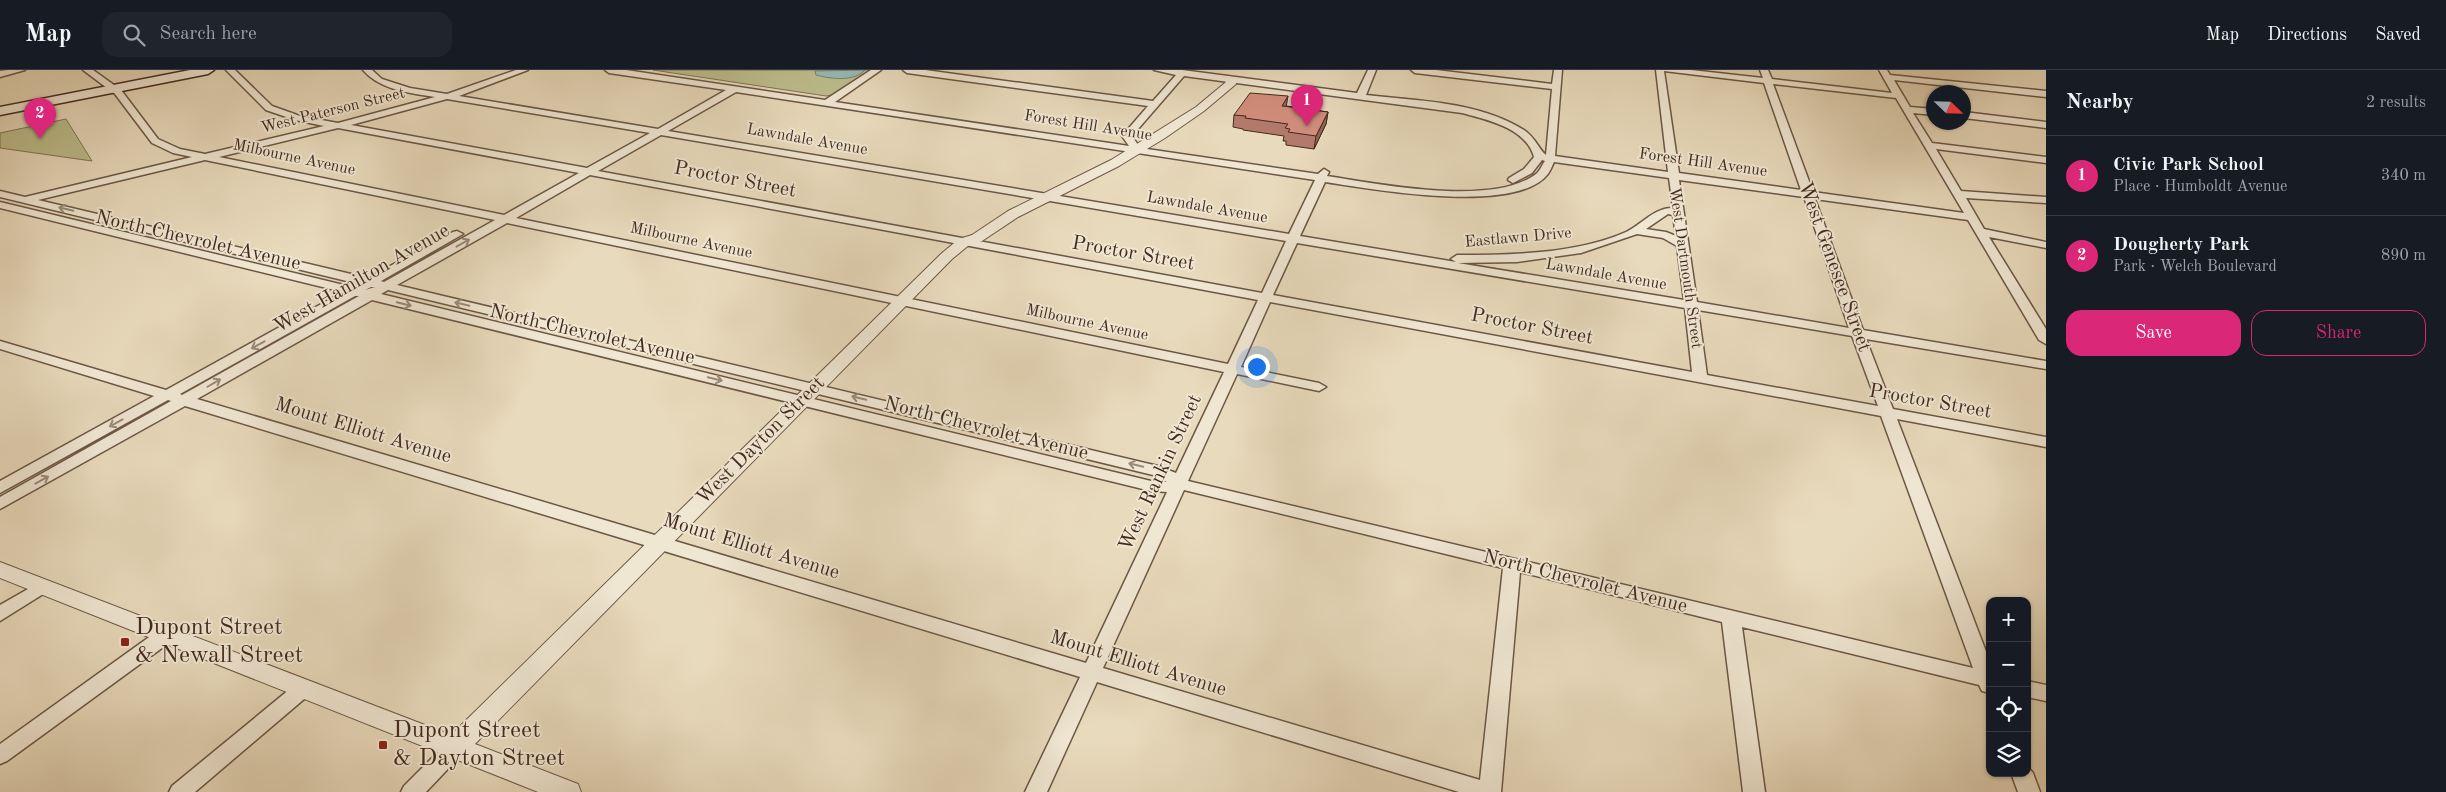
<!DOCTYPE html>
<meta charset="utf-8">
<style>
:root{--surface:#171b24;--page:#20242c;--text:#f1f3f6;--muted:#9ea1a6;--line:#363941;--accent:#db2777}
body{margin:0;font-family:"Old Standard TT",serif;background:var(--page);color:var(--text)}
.controls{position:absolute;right:15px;bottom:15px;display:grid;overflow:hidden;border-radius:10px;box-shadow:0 1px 4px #0004}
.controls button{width:45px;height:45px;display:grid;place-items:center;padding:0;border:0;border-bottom:1px solid var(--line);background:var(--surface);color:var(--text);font:25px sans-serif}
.compass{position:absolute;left:1926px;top:15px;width:45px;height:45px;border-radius:50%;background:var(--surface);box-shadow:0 1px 4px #0004;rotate:113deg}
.you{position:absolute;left:1256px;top:296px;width:18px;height:18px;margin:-12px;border:4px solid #fff;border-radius:50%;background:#1a73e8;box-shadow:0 0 0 8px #1a73e833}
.badge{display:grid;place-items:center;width:32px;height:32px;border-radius:50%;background:var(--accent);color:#fff;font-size:16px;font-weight:700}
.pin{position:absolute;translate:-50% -41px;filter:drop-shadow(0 1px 2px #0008)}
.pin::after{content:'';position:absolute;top:26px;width:18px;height:15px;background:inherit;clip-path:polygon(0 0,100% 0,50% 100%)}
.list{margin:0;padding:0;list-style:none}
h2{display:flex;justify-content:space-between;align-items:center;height:65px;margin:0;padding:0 20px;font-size:21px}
h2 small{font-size:16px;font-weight:400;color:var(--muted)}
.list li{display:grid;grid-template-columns:32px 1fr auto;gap:15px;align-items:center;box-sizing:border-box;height:80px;padding:0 20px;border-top:1px solid var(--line)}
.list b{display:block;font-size:19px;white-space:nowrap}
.list p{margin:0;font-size:16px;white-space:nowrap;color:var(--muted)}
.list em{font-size:16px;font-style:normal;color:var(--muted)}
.actions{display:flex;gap:10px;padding:15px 20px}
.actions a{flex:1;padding:11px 0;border:1px solid var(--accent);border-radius:15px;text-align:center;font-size:18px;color:var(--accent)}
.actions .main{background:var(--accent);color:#fff}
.icon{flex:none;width:28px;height:28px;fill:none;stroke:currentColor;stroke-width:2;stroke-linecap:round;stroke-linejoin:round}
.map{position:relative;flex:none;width:2046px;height:722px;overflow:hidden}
header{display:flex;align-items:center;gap:30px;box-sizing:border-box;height:70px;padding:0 25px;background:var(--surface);border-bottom:1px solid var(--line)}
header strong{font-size:24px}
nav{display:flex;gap:28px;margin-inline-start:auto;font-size:18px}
.search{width:350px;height:45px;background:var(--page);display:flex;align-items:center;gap:12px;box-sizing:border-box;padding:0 18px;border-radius:15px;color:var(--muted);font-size:19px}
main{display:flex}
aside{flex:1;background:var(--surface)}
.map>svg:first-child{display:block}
.green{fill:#bdbd8c;stroke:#807456}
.water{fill:#98bab6;stroke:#76817a}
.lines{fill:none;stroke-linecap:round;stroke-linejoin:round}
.minor-casing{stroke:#6c5746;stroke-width:3}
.tertiary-casing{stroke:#6c5746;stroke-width:2}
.secondary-casing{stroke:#432b1f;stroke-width:3}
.minor{fill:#f0e7d3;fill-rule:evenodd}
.tertiary{fill:#f0e7d3;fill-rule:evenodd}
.secondary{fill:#f0e7d3;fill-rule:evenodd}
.wall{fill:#b3796a;stroke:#432b1f}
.shaded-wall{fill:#926356;stroke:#432b1f}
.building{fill:#d08d7b;stroke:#432b1f}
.oneway{stroke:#9a8979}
.poi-dot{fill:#8f2418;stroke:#f0e7d3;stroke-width:2}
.labels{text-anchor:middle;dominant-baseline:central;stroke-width:4;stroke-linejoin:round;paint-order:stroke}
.far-street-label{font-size:16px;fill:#432b1f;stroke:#f0e7d3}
.street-label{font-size:20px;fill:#432b1f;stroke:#f0e7d3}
.near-poi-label{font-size:24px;fill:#432b1f;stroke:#f0e7d3;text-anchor:start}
</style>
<header>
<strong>Map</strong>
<div class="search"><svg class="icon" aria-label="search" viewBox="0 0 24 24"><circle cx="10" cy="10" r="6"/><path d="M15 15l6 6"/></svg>Search here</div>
<nav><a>Map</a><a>Directions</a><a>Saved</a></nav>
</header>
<main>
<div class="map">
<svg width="2046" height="722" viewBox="0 0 2046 722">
<rect width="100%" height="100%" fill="#e8dabc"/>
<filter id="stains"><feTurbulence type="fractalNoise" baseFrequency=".004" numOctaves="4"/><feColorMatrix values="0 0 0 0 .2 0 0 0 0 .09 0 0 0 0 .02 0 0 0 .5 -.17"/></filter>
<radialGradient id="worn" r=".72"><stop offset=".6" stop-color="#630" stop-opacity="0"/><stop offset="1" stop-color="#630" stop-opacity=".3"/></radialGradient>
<path class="green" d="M653,0H873L833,25L826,26Z
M66,49L92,91L0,78V63Z"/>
<path class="water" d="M865,0C854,12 832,9 816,5L815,1Z"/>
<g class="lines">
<defs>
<path id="minor" d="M8,0H25L0,7V1Z
M83,0H93L121,20L158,69L180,79L205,84L324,56L295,50L266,40L226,0H235L272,36L300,46L338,53L435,27C410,23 380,20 363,0H372L382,9L410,18L447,24L516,0H528L459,26L658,59L726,20L609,3L605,0H626L825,30L871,0H881L835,32L1129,76L1122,66L1148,36L907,3L903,0H925L1153,31L1176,5L1154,0H1182L1357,23L1368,0H1376L1366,25C1417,31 1478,31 1524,60C1535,67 1540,81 1546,85L1552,19L1415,3L1411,0H1436L1552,14L1554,0H1562L1555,86L1668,102L1656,0H1691L1763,8L1760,0H1768L1772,9L1892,23L1879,0H1887L1890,5L2046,21V27L1894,10L1910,37L1934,39V45L1913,43L1932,73L2046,87V93L1936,79L1961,121L2046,127V133L1966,128L1984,159L2046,172V178L1989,167L2046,259V274L2039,270L1968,150L1815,129L1863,260L2046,291V299L1866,269L1893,339L2046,367V377L1897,349L1990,592V623L1982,621L1979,615L1742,557L1765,722H1743L1722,552L1520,502L1501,722H1459L1097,612L1047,722H1025L1080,607L185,336L0,439V427L171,331L168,330L0,423V411L154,326L0,279V271L166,320L343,222L0,138V132L352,217L359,214L0,127V121L25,127L192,87L173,83L152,73L115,24ZM1664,1L1764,13L1801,120L1679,103ZM1184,6L1462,43C1488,50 1526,58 1534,87L1524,99L1509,108L1508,110L1513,113L1532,103L1542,90L1545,91C1542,95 1540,101 1536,104C1493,137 1379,114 1327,106L1329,102L1324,99L1318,104L1140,78L1132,66ZM1773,14L1896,28L1964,143L1813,122ZM736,22L1315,110L1289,164L668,61ZM447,29L650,63L587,98L351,55ZM338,58L579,103L504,145L219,87ZM661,65L1286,171L1262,223L598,101ZM205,90L495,150L384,212L381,211L463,164L457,161L453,162L368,208L38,130ZM1554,92L1669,108L1673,138C1655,137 1641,155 1626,162C1576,184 1511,185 1457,185L1451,189L1456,192L1300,166L1325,112C1371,119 1514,145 1547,105C1550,102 1552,96 1554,92ZM590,105L1258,230L1228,294L516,148ZM1679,110L1804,127L1849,258L1697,232ZM1668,144L1673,145L1676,166L1666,162L1646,159ZM507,153L1224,302L1176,403L1158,396L397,215ZM1637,164L1663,168L1677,176L1684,230L1458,193L1517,192L1581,183ZM1297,173L1685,238L1692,302L1273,225ZM371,217H375L365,220ZM388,220L1153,405L1167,412L1151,411L381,224ZM355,226H359L182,325L180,324ZM372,230L1151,421L1167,422L1086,593L197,329ZM1270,232L1881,346L1973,598L1188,411L1237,304L1319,321L1326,317L1319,313L1241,297ZM1698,240L1852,266L1878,336L1707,305ZM1184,420L1503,498L1480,710L1103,598Z
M1964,42L2046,52V58L1964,48Z
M42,511L48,513L51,517L48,521L0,551V535Z
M166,558L173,560L175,565L173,570L7,691L0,694V674L159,560Z
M303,611L310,614L313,619L310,624L195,722H169L172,716L296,614Z
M2027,611L2046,615V631L2027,627Z
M455,670L462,672L465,678L462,684L426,722H401L404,716L448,672Z
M2027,696L2033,703L2040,722H2018L2011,703H2027Z"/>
<path id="tertiary" d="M1229,6L1236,10V14L1204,41L1165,68L1119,96L1018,147L982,171L969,175L952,189L475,674L578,714L581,722H538L0,508V492L451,665L942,183L959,169L972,165L1008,141L1111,90L1196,37L1226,12L1224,9Z"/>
<path id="secondary" d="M190,0H214L208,4L0,45V37Z"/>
</defs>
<use href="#minor" class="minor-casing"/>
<use href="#tertiary" class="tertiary-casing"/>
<use href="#secondary" class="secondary-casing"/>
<use href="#minor" class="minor"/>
<use href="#tertiary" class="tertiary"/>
<use href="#secondary" class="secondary"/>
</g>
<path class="wall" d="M1287,36L1328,42L1326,54L1314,79L1286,75V71H1283L1284,66L1243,60V59L1233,57L1234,45Z"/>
<path class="shaded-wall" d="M1288,26L1286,38L1282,36Z
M1328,42L1326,54L1314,79L1316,66Z"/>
<path class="building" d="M1250,23L1288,26L1282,36L1328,42L1316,66L1288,62L1290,59L1285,58L1288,54L1245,48L1246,46L1234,45Z"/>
<defs><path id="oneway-shaft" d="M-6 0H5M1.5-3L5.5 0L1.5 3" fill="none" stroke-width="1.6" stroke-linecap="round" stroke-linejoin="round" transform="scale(1.25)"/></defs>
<g class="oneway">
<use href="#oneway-shaft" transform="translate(66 139) rotate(-167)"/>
<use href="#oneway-shaft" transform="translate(463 173) rotate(-29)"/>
<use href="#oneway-shaft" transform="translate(404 234) rotate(14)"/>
<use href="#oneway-shaft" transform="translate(462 234) rotate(-167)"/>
<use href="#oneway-shaft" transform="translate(258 275) rotate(151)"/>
<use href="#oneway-shaft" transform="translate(715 309) rotate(14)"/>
<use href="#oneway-shaft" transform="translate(214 313) rotate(-30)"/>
<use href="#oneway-shaft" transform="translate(859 328) rotate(-166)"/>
<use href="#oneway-shaft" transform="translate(116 353) rotate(151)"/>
<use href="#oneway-shaft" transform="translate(1136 395) rotate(-166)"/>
<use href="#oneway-shaft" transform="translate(42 410) rotate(-29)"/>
</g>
<g class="poi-dot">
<rect x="120" y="567" width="10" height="10" rx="2.5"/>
<rect x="378" y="670" width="10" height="10" rx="2.5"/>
</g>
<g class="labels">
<g class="far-street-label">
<text transform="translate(333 41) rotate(-14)">West Paterson Street</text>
<text transform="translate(1088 56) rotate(9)">Forest Hill Avenue</text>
<text transform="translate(807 70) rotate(10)">Lawndale Avenue</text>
<text transform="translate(294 88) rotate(12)">Milbourne Avenue</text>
<text transform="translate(1703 93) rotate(8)">Forest Hill Avenue</text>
<text transform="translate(1207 138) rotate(10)">Lawndale Avenue</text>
<text transform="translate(1518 168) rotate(-5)">Eastlawn Drive</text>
<text transform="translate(691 171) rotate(12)">Milbourne Avenue</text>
<text transform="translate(1685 198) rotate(82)">West Dartmouth Street</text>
<text transform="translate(1606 205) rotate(10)">Lawndale Avenue</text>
<text transform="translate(1087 253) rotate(12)">Milbourne Avenue</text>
</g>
<g class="street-label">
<text transform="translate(735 110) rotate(11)">Proctor Street</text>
<text transform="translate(198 171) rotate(13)">North Chevrolet Avenue</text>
<text transform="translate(1133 184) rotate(10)">Proctor Street</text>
<text transform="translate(1834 197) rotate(70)">West Genesee Street</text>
<text transform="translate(362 209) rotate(-30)">West Hamilton Avenue</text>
<text transform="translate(1532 257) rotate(11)">Proctor Street</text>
<text transform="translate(592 265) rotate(13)">North Chevrolet Avenue</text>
<text transform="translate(1930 332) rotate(10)">Proctor Street</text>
<text transform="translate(986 359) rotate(14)">North Chevrolet Avenue</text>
<text transform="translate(363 361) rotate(17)">Mount Elliott Avenue</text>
<text transform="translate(761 371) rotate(-45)">West Dayton Street</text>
<text transform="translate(1161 403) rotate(-65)">West Rankin Street</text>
<text transform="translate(751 477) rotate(17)">Mount Elliott Avenue</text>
<text transform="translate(1585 512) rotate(14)">North Chevrolet Avenue</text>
<text transform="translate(1138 594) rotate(17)">Mount Elliott Avenue</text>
</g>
<g class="near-poi-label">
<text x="135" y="558">Dupont Street<tspan x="135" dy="28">&amp; Newall Street</tspan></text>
<text x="393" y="661">Dupont Street<tspan x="393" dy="28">&amp; Dayton Street</tspan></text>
</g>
</g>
<rect width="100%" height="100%" filter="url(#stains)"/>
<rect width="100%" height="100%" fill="url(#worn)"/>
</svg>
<div class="controls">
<button>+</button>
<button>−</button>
<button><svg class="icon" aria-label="locate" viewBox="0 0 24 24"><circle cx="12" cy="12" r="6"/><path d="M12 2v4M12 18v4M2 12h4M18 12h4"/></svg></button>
<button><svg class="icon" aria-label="layers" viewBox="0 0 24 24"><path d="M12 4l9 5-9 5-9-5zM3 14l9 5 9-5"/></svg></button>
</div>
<svg class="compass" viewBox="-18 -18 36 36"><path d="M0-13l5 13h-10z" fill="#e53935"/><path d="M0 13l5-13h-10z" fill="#9ea1a6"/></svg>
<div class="you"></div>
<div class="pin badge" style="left:1307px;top:56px">1</div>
<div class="pin badge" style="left:40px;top:69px">2</div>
</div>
<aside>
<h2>Nearby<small>2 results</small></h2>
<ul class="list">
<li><span class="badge">1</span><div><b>Civic Park School</b><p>Place · Humboldt Avenue</p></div><em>340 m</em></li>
<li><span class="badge">2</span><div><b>Dougherty Park</b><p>Park · Welch Boulevard</p></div><em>890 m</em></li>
</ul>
<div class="actions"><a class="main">Save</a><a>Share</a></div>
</aside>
</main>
